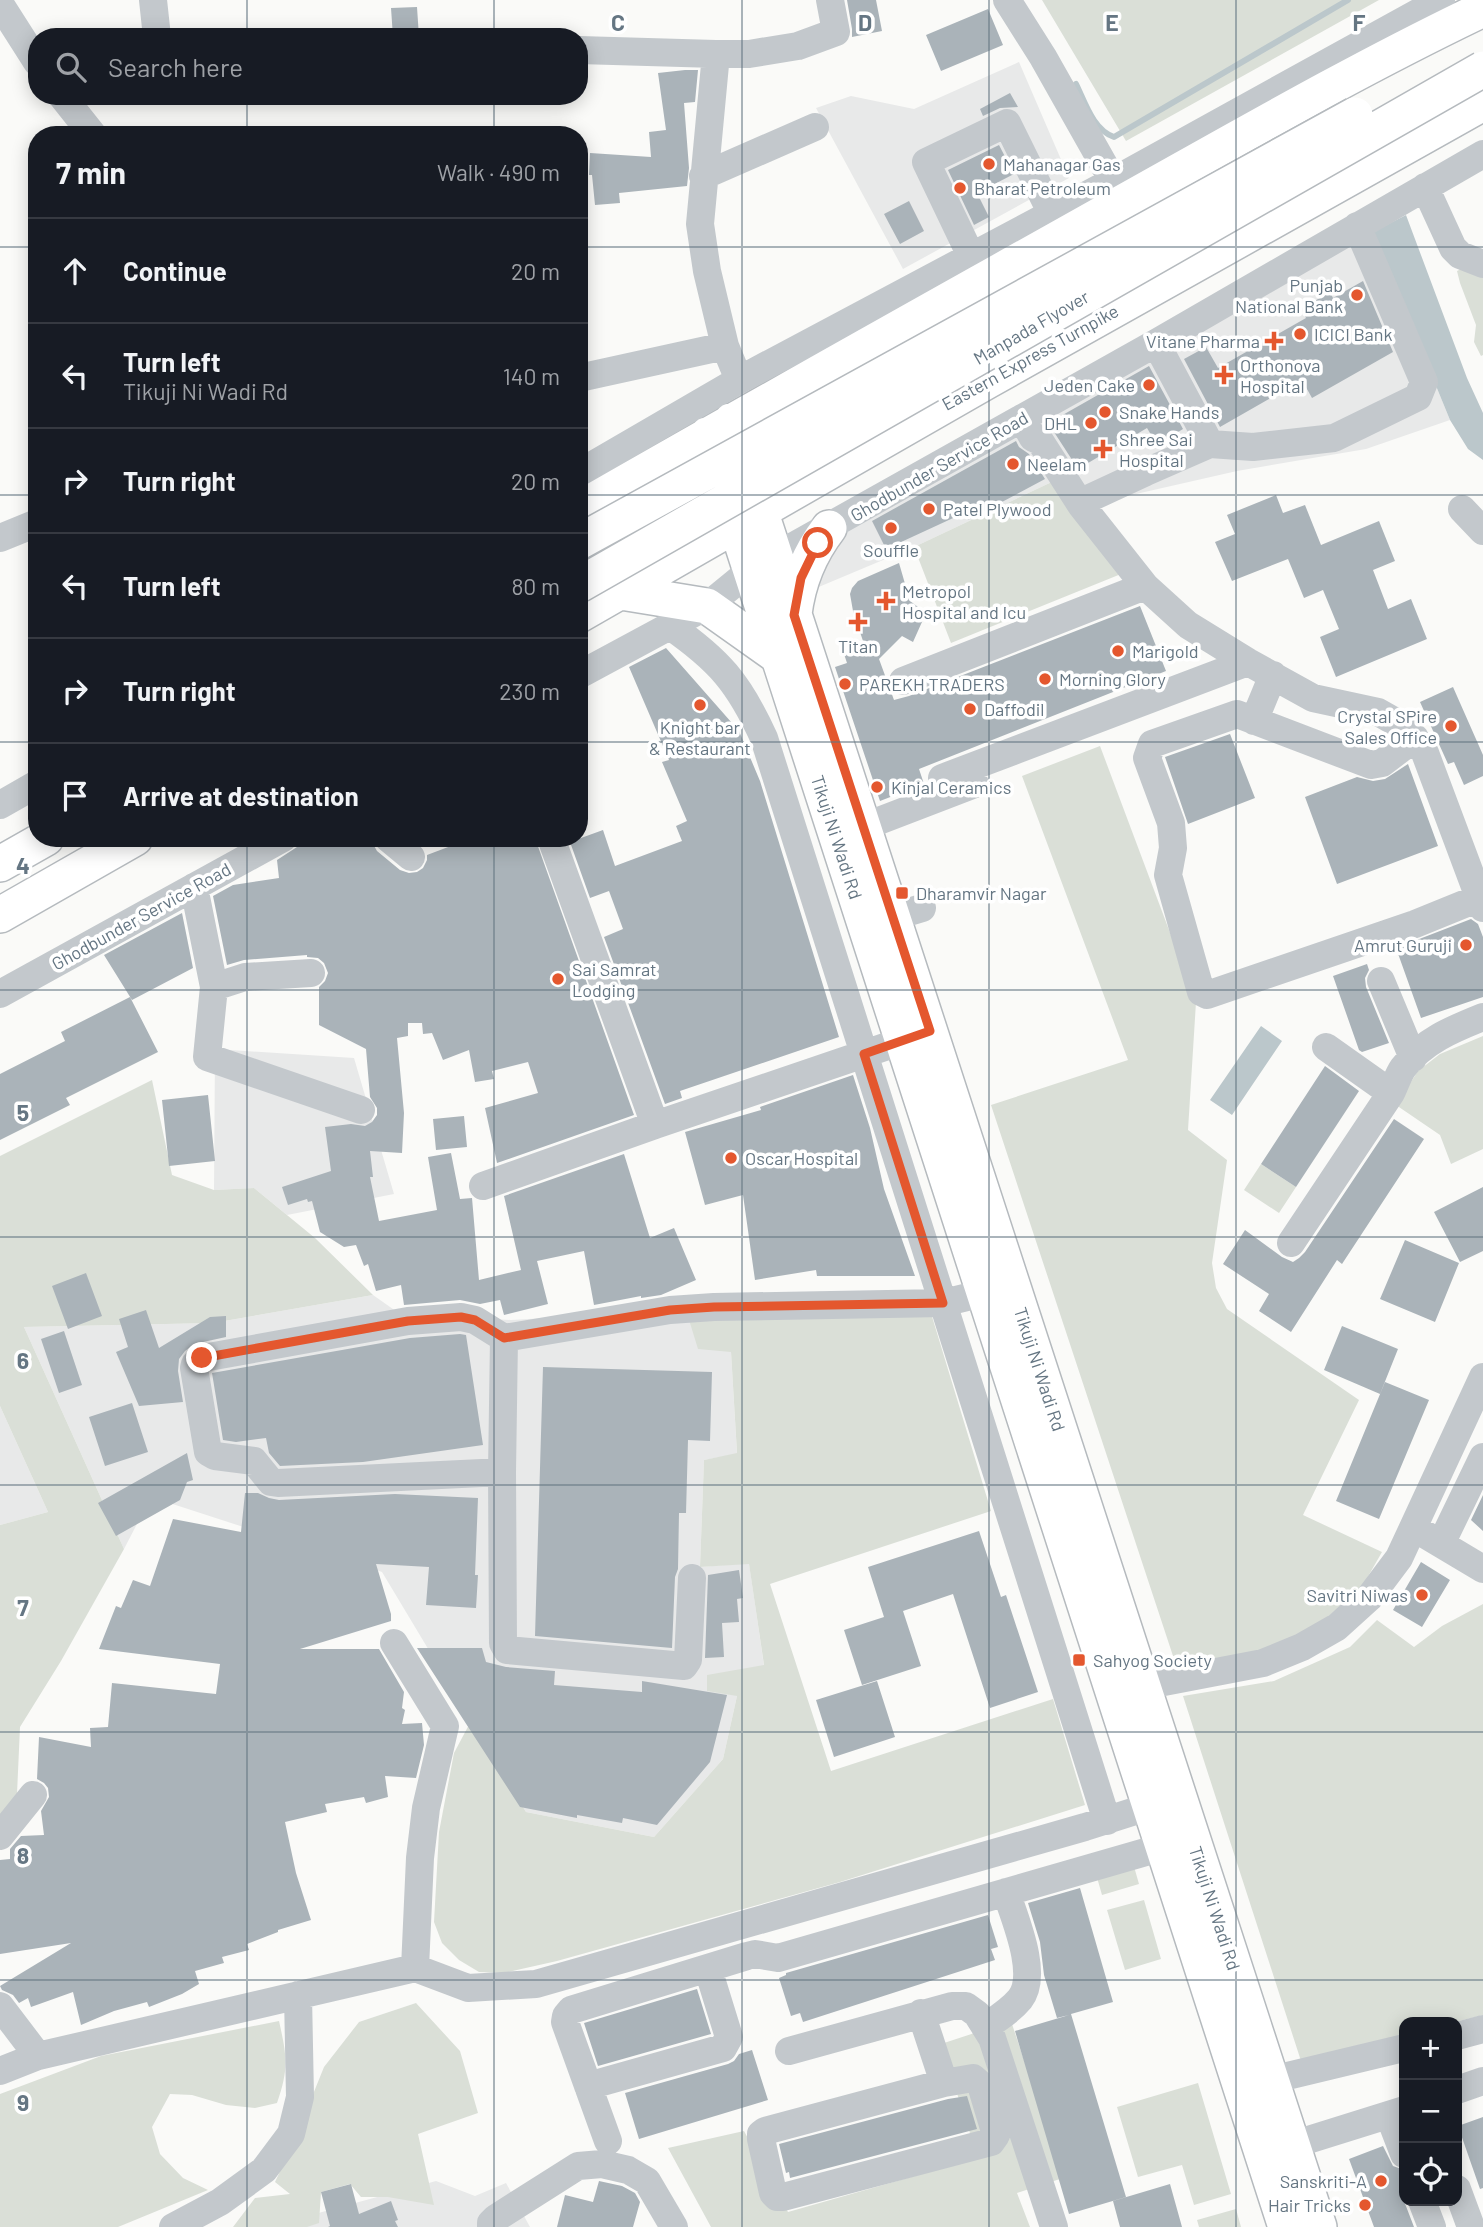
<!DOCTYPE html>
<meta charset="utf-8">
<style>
:root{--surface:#171b24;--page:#20242c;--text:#f1f3f6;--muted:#9ea1a6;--line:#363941}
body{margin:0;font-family:Barlow,sans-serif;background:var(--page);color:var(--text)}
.controls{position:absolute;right:21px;bottom:21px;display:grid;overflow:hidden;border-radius:14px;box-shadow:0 4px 18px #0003}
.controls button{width:63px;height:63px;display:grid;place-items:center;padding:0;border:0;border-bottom:2px solid var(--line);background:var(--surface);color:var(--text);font:35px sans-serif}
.stop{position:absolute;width:21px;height:21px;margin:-16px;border:5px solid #e4572e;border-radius:50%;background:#fff}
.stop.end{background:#e4572e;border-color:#fff;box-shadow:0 2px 7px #0008}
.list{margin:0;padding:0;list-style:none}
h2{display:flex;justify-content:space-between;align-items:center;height:91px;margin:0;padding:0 28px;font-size:30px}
h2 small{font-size:23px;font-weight:400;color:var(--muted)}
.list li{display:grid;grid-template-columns:46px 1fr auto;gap:21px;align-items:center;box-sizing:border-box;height:105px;padding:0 28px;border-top:2px solid var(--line)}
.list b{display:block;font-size:26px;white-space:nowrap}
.list p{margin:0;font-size:23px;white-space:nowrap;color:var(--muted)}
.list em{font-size:23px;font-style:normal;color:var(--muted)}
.icon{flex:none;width:38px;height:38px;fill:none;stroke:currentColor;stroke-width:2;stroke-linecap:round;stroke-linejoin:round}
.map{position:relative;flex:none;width:1483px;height:2227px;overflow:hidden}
.search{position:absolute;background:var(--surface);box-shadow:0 4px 18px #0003;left:28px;top:28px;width:560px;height:77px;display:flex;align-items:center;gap:18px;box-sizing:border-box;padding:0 24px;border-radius:28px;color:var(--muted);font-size:26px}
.panel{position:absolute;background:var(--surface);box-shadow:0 4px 18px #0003;left:28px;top:126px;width:560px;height:721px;border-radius:28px}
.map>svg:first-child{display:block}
.built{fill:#e8e9e9}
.green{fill:#dadfd7}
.water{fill:#bbc7cb}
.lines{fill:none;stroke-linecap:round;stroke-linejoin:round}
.stream{stroke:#bbc7cb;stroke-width:6}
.building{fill:#aab3b9}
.major-casing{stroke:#b5babe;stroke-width:38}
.minor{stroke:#c3c8cc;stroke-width:28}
.major{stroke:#fff;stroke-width:35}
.major-bridge-casing{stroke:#b5babe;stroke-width:38;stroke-linecap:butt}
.major-bridge{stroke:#fff;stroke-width:35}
.route{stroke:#e4572e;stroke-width:9}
.grid{fill:none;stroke:#657683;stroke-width:2;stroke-opacity:0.55}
.poi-dot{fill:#e4572e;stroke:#fff;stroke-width:2.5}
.labels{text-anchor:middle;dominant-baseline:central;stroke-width:7;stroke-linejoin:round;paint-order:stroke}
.poi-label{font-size:18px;fill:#657683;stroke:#fff;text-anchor:start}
.street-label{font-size:18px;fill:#657683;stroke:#fff}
.grid-label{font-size:23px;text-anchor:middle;font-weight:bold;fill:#657683;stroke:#fff;stroke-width:7;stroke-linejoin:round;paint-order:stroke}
</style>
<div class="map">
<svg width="1483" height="2227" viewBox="0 0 1483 2227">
<rect width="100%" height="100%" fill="#fafaf8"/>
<path class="built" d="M1019,62L1069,178L903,269L816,108L851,96L914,109Z
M1373,232L1450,420L1366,449L1237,471L1092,504L1033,420Z
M1023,424L1056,480L914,547L802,594L831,531Z
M215,1049L354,1058L394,1194L287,1215L254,1188L214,1190Z
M373,1295L400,1314L511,1320L686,1310L731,1352L737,1454L704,1460L700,1567L749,1563L764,1666L737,1696L723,1759L654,1837L526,1812L382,1572L151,1497L124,1549L24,1327L213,1323Z
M0,1406L48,1512L0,1525Z
M436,2181L475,2196L506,2183L530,2227H267Z"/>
<path class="green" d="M1042,0H1379L1126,141Z
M1469,265L1483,270V355L1481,356L1474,342L1476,325L1460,283L1457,271Z
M1056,480L1121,574L951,643L914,547Z
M1100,746L1196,1002L1188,1130L1227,1160L1212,1263L1216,1288L1227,1309L1359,1400L1303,1515L1382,1552L1362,1587L1322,1622L1277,1647L1224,1659L1175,1662L991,1105L1128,1060L1022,776Z
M1483,1036V1149L1451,1164L1440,1135L1396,1105L1418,1071L1440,1054Z
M152,1080L172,1175L214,1190L254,1188L315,1238L373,1295L213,1323L24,1327L124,1549L61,1661L20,1727L17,1794L0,1815V1525L48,1512L0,1406V1156Z
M1261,1164L1296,1187L1279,1213L1244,1190Z
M686,1310H930L991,1511L770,1584L831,1771L1053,1699L1085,1805L840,1882L557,1961L504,1973L479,1972L459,1960L442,1943L434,1922L439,1832L454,1753L471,1721L526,1812L654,1837L723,1759L737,1696L707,1691V1675L764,1665L749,1564L700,1567L704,1460L737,1453L731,1352L698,1349Z
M1483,1604V2015L1455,2022H1404V2035L1301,2061L1183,1696L1274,1681L1350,1647L1377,1620L1414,1647L1442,1626Z
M1131,1856L1139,1884L1102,1895L1094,1867Z
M1144,1900L1161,1959L1125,1970L1107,1910Z
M416,2003L460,2051L478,2113L418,2134L434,2205L388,2197H361L350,2184L321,2192L319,2223L307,2227H233L255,2198L290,2194L275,2182L293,2144L324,2067L359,2022Z
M279,2021C287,2057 289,2068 277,2103L255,2108L226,2105L192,2095L170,2094L152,2127L160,2154L183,2178L208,2190L118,2227H0V2094L101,2056Z
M1011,2021L1063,2178L1017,2193L1030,2227H711L668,2148L744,2131L788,2212L978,2158L941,2044Z
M1198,2083L1231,2194L1194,2205L1182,2165L1138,2177L1117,2107Z
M1236,2209L1241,2227H1199L1197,2220Z"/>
<path class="water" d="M1406,215L1467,378L1483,413V460L1468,449L1450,420L1373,232Z
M1261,1026L1282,1041L1232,1115L1210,1100Z"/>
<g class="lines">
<path class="stream" d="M1076,84C1085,102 1093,130 1114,137L1348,0"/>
</g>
<path class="building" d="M847,0H876L882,31L852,37V29Z
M417,7L419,37H393L391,8Z
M988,9L1003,45L941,71L926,35Z
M685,70H698L695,102L684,103L689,168L687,186L619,193L620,203L595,205L592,175H589L590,153L651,157L649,132L666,130L658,73Z
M1010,93L1018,107L1000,108L983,116L980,109Z
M999,145L1014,174L977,193L989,217L974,225L948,170Z
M909,201L924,231L900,244L884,214Z
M1363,281L1393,352L1312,398L1302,380L1220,427L1184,359L1206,347L1218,368L1306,318L1301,309L1330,292L1333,298Z
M1149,366L1183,429L1157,445L1147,428L1078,469L1054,432L1045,425Z
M1016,441L1019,447L1029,454L1045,479L968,520L964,513L886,549L872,521Z
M1276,495L1283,513L1305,505L1321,545L1379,521L1395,561L1373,570L1388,609L1411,599L1427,639L1336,677L1320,637L1339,629L1323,590L1304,598L1288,559L1232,581L1215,542L1235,534L1227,515Z
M899,563L910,601L926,613L913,642L902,636L879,659L894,700L909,696L1140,606L1166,671L919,769L924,784L880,801L835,667L847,663L844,654L865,647L853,611L850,594L852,588L858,581Z
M666,648L739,731L760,781L839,1037L680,1091L682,1098L665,1104L604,937L623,929L609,891L590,898L570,842L603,830L615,866L682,841L676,826L687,821L662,762L669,760L629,667Z
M1453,687L1483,755V776L1464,785L1454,762L1448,764L1420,702Z
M1230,734L1255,798L1188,824L1165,757Z
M1408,764L1438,846L1337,884L1305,797L1357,777L1373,781L1385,779Z
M300,838H372L373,844L377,851L400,870L409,873L417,872L423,868L427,860V855L472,838H535L634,1115L497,1163L485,1108L538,1093L528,1062L492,1071L494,1079L475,1082L469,1050L443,1060L432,1033L423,1034L422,1023H408V1036L397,1038L404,1113L402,1153L370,1151L373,1177H370L379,1221L437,1210L428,1157L451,1153L460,1199L472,1198L479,1280L521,1270L504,1196L624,1154L650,1238L674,1228L696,1280L661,1295L641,1298V1296L594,1305L584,1251L537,1261L548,1304L504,1315L500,1300L480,1304L460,1300L404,1305L401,1285L376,1291L368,1264L364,1266L356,1245L344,1247L320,1232L312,1201L308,1202L307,1199L288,1205L282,1187L331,1171L325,1127L351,1124L365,1126L372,1122L377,1115V1108L370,1097L366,1049L319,1025V987L325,981L328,973L324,963L318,958L307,957V955L244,960L227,965L213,896L233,885L279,878L277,860L297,847Z
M182,913L193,968L132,1000L104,955Z
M1471,919L1478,924L1483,937V997L1421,1018L1396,948Z
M1367,964L1369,970L1365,978L1366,987L1389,1043L1362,1052L1359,1050L1333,976Z
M130,997L158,1052L66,1098L70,1105L0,1140V1074L65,1041L61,1032Z
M1325,1066L1359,1091L1296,1187L1261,1164Z
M853,1075L870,1128L884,1189L915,1276H817L816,1270L755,1280L743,1195L705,1205L685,1132L761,1110L760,1107Z
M208,1095L215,1161L169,1166L162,1100Z
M464,1116L467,1147L436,1150L433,1119Z
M1394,1119L1424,1139L1342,1264L1337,1260L1291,1332L1259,1311L1269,1294L1223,1264L1245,1230L1282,1257L1293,1262L1299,1258L1305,1252Z
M1483,1187V1251L1460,1262L1434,1212Z
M1405,1240L1459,1263L1435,1322L1380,1299Z
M86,1273L102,1316L68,1329L52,1286Z
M146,1310L159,1348L210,1317L226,1316V1337L194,1344L185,1351L179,1359L178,1371L183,1402L139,1406L116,1352L128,1347L119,1319Z
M1342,1326L1398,1349L1380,1394L1324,1370Z
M64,1331L82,1385L59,1393L41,1339Z
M460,1334L466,1335L483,1445L363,1462L280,1466L269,1453L266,1438L236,1442L223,1440L212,1373L410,1338Z
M543,1367L712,1372L710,1441L688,1440L686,1513H679L678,1569L675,1577L672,1648L535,1636Z
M1385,1382L1429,1400L1379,1519L1336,1501Z
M132,1403L148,1452L105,1466L89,1417Z
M187,1453L193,1480L187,1482L180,1500L116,1536L98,1503Z
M245,1493H258L269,1498L279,1500L395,1494L478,1498L475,1575H478L476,1608L426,1605L429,1567L376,1564L391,1614V1621L300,1649H379L404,1692L402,1708L405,1710L402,1724L422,1723L424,1745L416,1778L385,1776L388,1797L366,1803L364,1797L325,1804L327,1812L285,1822L296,1873L311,1920L278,1930V1932L247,1944L249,1950L222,1957L224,1963L195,1971L199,1984L182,1994L149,2007L147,2002L114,2011L81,2025L73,1992L31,2007L28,1998L19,2003L13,1995L2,1990L0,1986L71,1943L0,1954V1860L10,1859V1849L21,1836L44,1835L41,1811L49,1797L48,1788L44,1783L37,1779L39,1737L91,1747L90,1728L108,1727L112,1683L216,1694L220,1664L99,1649L116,1606L121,1608L133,1580L150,1586L173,1519L241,1532Z
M1483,1495V1531L1471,1520Z
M979,1531L1001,1597L1006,1595L1038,1692L990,1708L953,1594L903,1611L921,1666L862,1685L844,1630L884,1617L868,1567Z
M1421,1562L1450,1580L1422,1627L1393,1610Z
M739,1570L743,1598L737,1599L739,1622L722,1623L724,1657L705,1658L708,1575Z
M417,1648H482L486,1662L506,1667L555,1671L554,1685L642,1692V1681L727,1695L710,1762L657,1825L623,1818L622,1823L577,1815V1818L520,1807Z
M877,1681L895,1737L834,1757L816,1700Z
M1080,1888L1113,2002L1071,2014L1126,2197L1069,2214L1015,2031L1069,2015L1057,2018L1044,1975L1040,1942L1028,1903Z
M988,1915L998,1947L991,1949L995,1960L803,2022L800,2013L791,2016L779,1978L786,1975V1973Z
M697,1989L711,2034L598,2066L584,2023Z
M752,2050L768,2100L639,2139L625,2093L728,2064L734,2061L739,2054Z
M967,2096L977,2129L790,2178L789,2172L786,2173L779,2144L948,2099Z
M1483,2117V2188L1480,2189L1458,2126Z
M1383,2146L1393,2166L1404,2170V2201L1414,2227H1374L1349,2159Z
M599,2181L622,2186L635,2193L640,2202L633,2227H557L565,2195L593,2202Z
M351,2184L359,2214L391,2201L398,2220L395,2221L398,2227H328L330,2226L321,2192Z
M1170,2184L1182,2227H1120L1113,2201Z"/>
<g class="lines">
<defs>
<path id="major" d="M731,421L1319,2227
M707,435L1286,2227
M579,509C749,411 920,316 1091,220C1221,148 1349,73 1483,9
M621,592L707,606L779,657
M794,614C798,581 809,554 829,528
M579,615L987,381L1483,103
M0,864L46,838
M0,915L135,838"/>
</defs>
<use href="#major" class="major-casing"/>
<path class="minor" d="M153,0L157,37
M1007,0L1043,57L1113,181
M0,4L37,62
M579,50L716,54
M62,96L93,135
M703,176L815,127
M1425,187L1453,248L1460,255L1483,264
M971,256L926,162L1007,123L1052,214
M1156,343L1210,444
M579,378L725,346
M739,380L725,346L707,271L700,224L716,54H749L798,46L836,32L830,0
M1022,418L1033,438L1040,441L1081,505L1145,586L1188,625L1248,662L1313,698L1378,712L1408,729L1425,753L1483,908
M579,473L739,380L1113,181L1441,0
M1081,505L1090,498L1146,472L1210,444L1253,447L1334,438L1418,397L1424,382L1357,226
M1462,509L1483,531
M0,538L37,523
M670,626C719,660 739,683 764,738L1107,1821
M579,675L707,606L751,570L1156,343L1483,154
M903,681L1145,586
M1254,721L1273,675
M1415,738L1382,763L1371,765L1237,714L1152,744L1147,758L1171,823L1173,848L1168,875L1201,992L1207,995L1415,924L1479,898
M942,778L1248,662
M0,805L37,784
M863,827L975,784
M388,838L411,857
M551,838L655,1125L920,1035
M194,887L214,987L207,1057L361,1110
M892,917L922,908
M1381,981L1413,1058
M214,987L245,977L311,973
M0,994L283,838
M1326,1047L1391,1093
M483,1186L655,1125
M1291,1243L1391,1093C1395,1085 1398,1075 1403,1068C1423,1041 1453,1029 1483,1017
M502,1472L278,1483L271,1482L254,1461L215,1456L208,1452L194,1368L195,1364L203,1358L408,1321L461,1317L475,1320L504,1338
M1426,1535L1483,1569
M1441,1544L1483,1457
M692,1578L688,1660L684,1666L507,1650L503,1643L502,1472L504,1338L670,1310L714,1307L943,1303L984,1293
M394,1643L445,1726L426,1808L420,1858L415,1968
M1143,1686L1263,1663L1302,1647L1337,1627L1369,1598L1399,1558L1483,1377
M0,1836L33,1795
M0,2006L38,2056
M921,2013L944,2083
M985,2027C997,2019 1010,2011 1020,1999C1039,1975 1015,1919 1006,1892
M1457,2036L1483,2029
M789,2051L952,2006H966L977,2014L992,2038L1054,2227
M0,2071L38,2056L415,1968L468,1988L536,1984L1085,1827L1170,1800
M973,2078L981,2085L996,2135L991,2142L783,2197H777L773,2193L761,2139V2134L765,2131L944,2083Z
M1271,2080L1404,2048
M588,2086L723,2048L729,2037L708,1969
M1457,2090L1483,2081
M1389,2115L1404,2154
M608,2141L565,2022L566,2016L571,2010L747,1956L755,1954L778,1958L1163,1847
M1292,2145L1404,2110
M1457,2189L1471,2227
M1422,2201L1432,2227
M173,2227L220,2202L264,2170L291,2134L300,2097L298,1995
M491,2227V2223L496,2218L578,2166L602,2164L628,2170L647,2181L674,2227"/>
<use href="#major" class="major"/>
<defs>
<path id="major-bridge" d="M579,542L1355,115
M579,585L1483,69"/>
</defs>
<use href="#major-bridge" class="major-bridge-casing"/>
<use href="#major-bridge" class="major-bridge"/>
</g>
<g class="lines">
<path class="route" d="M202,1358L408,1321L461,1317L475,1320L504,1338L670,1310L714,1307L943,1303L864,1054L930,1031L794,615L801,578L818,543"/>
</g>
<path class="grid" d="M247,0V37M494,0V37M742,0V2227M989,0V2227M1236,0V2227M247,96V135M494,96V135M0,247H37M579,247H1483M0,495H37M579,495H1483M0,742H37M579,742H1483M247,838V2227M494,838V2227M0,990H1483M0,1237H1483M0,1485H1483M0,1732H1483M0,1980H1483"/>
<g class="poi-dot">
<circle cx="989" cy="164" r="7"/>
<circle cx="960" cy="188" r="7"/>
<circle cx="1357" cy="295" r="7"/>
<circle cx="1300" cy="334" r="7"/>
<path d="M1270.5 330.5h7v7h7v7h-7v7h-7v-7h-7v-7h7z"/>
<path d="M1220.5 364.5h7v7h7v7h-7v7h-7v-7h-7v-7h7z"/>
<circle cx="1149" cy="385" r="7"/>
<circle cx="1105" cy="412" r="7"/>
<circle cx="1091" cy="423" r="7"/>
<path d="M1099.5 438.5h7v7h7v7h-7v7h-7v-7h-7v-7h7z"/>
<circle cx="1013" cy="464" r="7"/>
<circle cx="929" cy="509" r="7"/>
<circle cx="891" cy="528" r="7"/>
<path d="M882.5 590.5h7v7h7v7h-7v7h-7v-7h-7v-7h7z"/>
<path d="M854.5 611.5h7v7h7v7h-7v7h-7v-7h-7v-7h7z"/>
<circle cx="1118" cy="651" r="7"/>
<circle cx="1045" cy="679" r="7"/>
<circle cx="845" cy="684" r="7"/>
<circle cx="700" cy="705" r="7"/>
<circle cx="970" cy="709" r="7"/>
<circle cx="1451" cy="726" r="7"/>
<circle cx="877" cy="787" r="7"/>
<rect x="895" y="886" width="14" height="14" rx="3.5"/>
<circle cx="1466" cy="945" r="7"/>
<circle cx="558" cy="979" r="7"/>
<circle cx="731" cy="1158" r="7"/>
<circle cx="1422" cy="1595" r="7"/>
<rect x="1072" y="1653" width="14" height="14" rx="3.5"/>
<circle cx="1381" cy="2181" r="7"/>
<circle cx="1365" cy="2205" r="7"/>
</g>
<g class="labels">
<g class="poi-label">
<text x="1003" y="164">Mahanagar Gas</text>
<text x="974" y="188">Bharat Petroleum</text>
<text x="1343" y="285" text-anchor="end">Punjab<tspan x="1343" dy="21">National Bank</tspan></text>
<text x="1314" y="334">ICICI Bank</text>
<text x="1260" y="341" text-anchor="end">Vitane Pharma</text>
<text x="1240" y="365">Orthonova<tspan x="1240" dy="21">Hospital</tspan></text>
<text x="1135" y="385" text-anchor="end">Jeden Cake</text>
<text x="1119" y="412">Snake Hands</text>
<text x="1077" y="423" text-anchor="end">DHL</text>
<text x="1119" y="439">Shree Sai<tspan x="1119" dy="21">Hospital</tspan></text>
<text x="1027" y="464">Neelam</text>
<text x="943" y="509">Patel Plywood</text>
<text x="891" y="550" text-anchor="middle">Souffle</text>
<text x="902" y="591">Metropol<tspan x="902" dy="21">Hospital and Icu</tspan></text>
<text x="858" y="646" text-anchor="middle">Titan</text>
<text x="1132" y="651">Marigold</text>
<text x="1059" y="679">Morning Glory</text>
<text x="859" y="684">PAREKH TRADERS</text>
<text x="984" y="709">Daffodil</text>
<text x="1437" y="716" text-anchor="end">Crystal SPire<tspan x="1437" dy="21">Sales Office</tspan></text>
<text x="700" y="727" text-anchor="middle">Knight bar<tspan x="700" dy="21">&amp; Restaurant</tspan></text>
<text x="891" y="787">Kinjal Ceramics</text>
<text x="916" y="893">Dharamvir Nagar</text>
<text x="1452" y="945" text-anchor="end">Amrut Guruji</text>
<text x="572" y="969">Sai Samrat<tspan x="572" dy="21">Lodging</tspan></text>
<text x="745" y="1158">Oscar Hospital</text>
<text x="1408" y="1595" text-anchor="end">Savitri Niwas</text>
<text x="1093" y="1660">Sahyog Society</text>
<text x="1367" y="2181" text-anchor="end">Sanskriti-A</text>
<text x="1351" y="2205" text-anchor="end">Hair Tricks</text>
</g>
<g class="street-label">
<text transform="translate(1031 327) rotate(-30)">Manpada Flyover</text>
<text transform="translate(1030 357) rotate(-29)">Eastern Express Turnpike</text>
<text transform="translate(939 466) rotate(-30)">Ghodbunder Service Road</text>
<text transform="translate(837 837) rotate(72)">Tikuji Ni Wadi Rd</text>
<text transform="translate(141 916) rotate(-29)">Ghodbunder Service Road</text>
<text transform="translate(1040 1369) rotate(72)">Tikuji Ni Wadi Rd</text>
<text transform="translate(1215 1908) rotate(72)">Tikuji Ni Wadi Rd</text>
</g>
</g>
<g class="grid-label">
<text x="618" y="31">C</text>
<text x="865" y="31">D</text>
<text x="1112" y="31">E</text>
<text x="1359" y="31">F</text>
<text x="23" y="874">4</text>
<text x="23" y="1121">5</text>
<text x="23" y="1369">6</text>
<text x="23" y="1616">7</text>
<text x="23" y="1864">8</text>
<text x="23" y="2111">9</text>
</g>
</svg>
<div class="controls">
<button>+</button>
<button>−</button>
<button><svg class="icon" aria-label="locate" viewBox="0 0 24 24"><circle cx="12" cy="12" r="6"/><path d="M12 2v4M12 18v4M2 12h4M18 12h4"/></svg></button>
</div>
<div class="stop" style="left:818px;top:543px"></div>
<div class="stop end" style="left:202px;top:1358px"></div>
<div class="search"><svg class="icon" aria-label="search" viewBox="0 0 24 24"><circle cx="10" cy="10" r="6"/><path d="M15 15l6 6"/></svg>Search here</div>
<section class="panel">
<h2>7 min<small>Walk · 490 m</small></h2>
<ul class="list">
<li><svg class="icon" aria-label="ahead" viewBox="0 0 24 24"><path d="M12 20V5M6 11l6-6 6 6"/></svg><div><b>Continue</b></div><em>20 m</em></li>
<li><svg class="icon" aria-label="left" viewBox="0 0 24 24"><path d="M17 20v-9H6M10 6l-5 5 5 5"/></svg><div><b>Turn left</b><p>Tikuji Ni Wadi Rd</p></div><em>140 m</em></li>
<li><svg class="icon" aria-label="right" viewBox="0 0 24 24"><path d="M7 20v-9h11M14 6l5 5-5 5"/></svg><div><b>Turn right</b></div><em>20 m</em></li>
<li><svg class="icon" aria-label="left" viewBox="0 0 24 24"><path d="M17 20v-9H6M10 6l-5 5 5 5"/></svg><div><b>Turn left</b></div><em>80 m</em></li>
<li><svg class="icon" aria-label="right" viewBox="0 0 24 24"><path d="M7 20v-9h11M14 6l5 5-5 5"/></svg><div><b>Turn right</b></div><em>230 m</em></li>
<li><svg class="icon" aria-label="arrive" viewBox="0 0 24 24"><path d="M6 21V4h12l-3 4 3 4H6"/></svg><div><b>Arrive at destination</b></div></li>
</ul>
</section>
</div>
